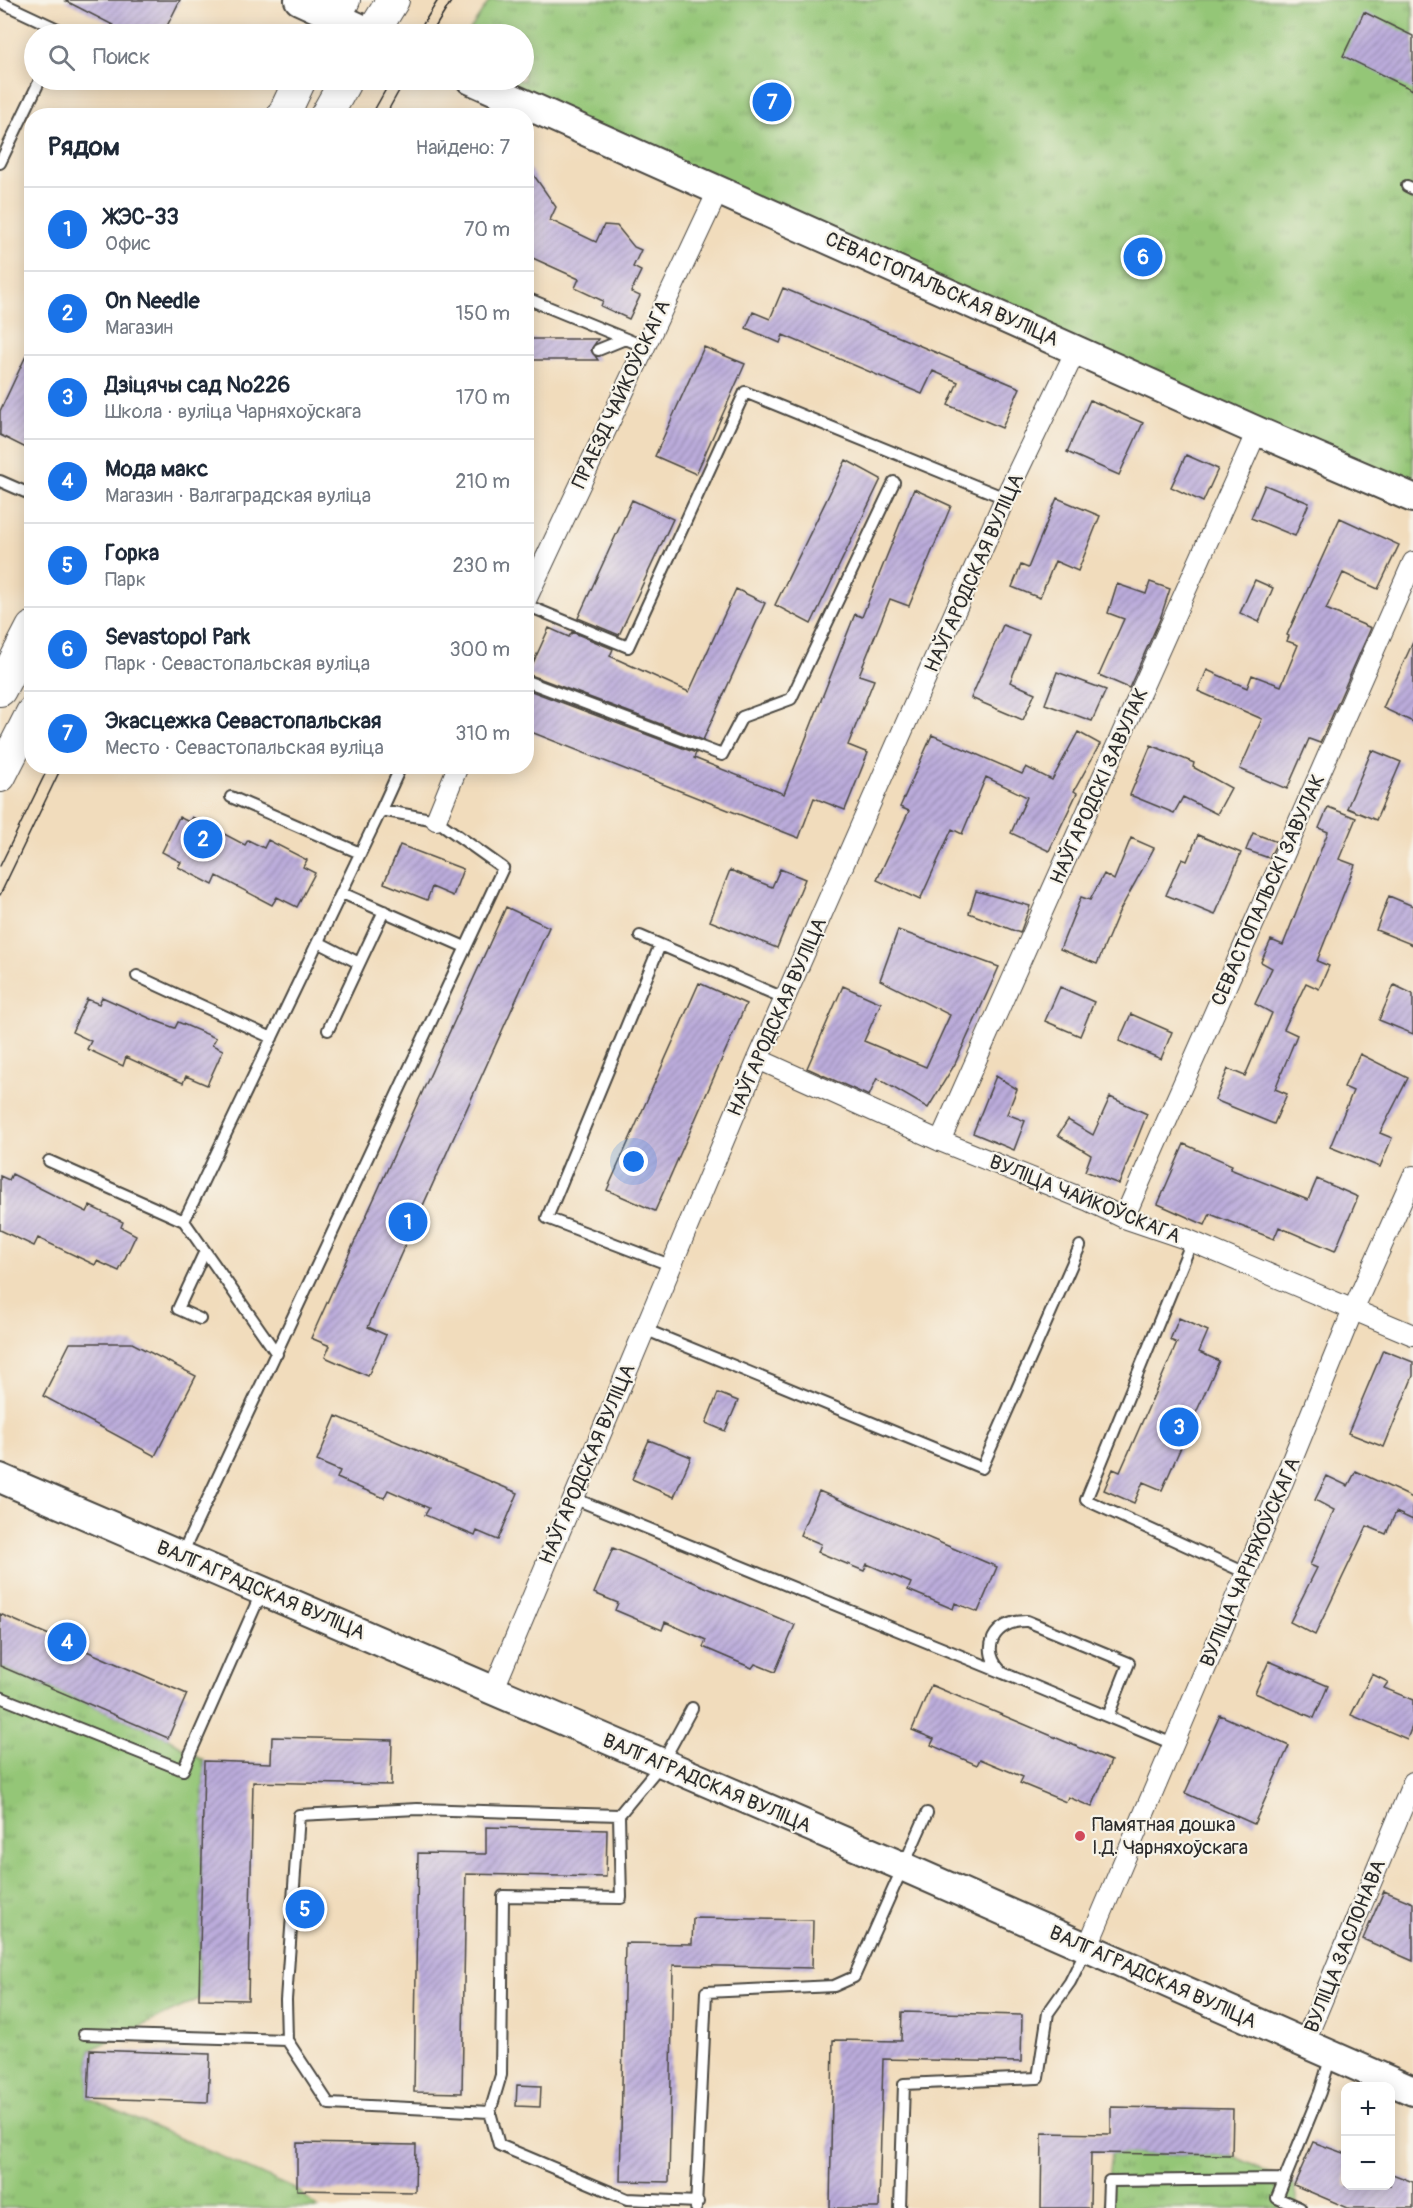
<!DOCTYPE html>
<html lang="ru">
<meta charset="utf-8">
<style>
:root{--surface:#fff;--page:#f2f2f3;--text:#1f2937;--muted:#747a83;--line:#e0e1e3;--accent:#1a73e8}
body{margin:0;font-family:Pangolin,sans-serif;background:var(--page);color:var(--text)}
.controls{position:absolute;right:18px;bottom:18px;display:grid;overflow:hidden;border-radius:12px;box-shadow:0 3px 15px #0003}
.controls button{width:54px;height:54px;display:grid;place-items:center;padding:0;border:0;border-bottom:2px solid var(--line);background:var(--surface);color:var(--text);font:30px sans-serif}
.you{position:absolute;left:634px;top:1162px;width:21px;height:21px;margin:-15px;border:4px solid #fff;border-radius:50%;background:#1a73e8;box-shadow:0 0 0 9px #1a73e833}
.badge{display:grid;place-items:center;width:39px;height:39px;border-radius:50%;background:var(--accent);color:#fff;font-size:20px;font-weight:700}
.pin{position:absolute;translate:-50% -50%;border:3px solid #fff;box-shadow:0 2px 6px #0006}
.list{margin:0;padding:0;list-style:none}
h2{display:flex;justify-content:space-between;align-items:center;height:78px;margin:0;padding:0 24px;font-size:26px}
h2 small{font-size:20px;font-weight:400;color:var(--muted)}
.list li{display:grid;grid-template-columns:39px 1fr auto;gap:18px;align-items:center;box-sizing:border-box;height:84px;padding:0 24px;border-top:2px solid var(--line)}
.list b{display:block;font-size:22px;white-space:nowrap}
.list p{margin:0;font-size:20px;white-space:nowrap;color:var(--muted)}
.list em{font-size:20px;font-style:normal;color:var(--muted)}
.icon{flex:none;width:33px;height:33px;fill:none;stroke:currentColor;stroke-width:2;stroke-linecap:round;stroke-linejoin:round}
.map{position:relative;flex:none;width:1413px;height:2208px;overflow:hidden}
.search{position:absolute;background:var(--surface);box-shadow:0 3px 15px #0003;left:24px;top:24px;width:510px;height:66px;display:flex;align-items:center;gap:15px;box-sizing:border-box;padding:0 21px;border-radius:33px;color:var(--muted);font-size:22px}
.panel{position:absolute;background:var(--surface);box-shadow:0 3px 15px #0003;left:24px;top:108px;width:510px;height:666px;border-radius:24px}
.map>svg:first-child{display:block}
.park{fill:url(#park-tufts);stroke:#607851;stroke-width:1.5}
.building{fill:url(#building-hatch)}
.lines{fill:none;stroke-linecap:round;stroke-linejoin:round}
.lane-casing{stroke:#494641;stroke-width:14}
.street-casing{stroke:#494641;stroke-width:22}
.secondary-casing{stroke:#494641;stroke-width:32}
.primary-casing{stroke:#494641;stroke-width:34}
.lane{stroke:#fff;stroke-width:10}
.street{stroke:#fff;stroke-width:20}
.secondary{stroke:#fff;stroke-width:28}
.primary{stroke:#fff;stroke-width:32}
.tram{stroke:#2b2b2b;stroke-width:1.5}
.poi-dot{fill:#d1495b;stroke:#f7f3e8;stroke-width:2}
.labels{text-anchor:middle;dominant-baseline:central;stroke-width:4.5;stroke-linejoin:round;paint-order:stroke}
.street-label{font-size:20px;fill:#2b2b2b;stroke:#f7f3e8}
.poi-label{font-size:20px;fill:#2b2b2b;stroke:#f7f3e8;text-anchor:start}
</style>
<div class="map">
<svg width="1413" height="2208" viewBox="0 0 1413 2208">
<defs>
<pattern id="park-tufts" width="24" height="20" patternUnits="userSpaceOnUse" patternTransform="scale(1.5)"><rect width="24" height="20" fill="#94c677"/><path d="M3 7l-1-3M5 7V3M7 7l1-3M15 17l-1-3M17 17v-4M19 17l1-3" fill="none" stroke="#79a162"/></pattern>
<pattern id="building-hatch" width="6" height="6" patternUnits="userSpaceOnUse" patternTransform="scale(1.5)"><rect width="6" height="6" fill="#bbacdb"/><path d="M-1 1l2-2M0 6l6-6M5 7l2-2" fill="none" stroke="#988cb2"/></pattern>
</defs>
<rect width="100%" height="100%" fill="#f7f3e8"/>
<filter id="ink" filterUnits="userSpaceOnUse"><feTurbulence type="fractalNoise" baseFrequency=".0167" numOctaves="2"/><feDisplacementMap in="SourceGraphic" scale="12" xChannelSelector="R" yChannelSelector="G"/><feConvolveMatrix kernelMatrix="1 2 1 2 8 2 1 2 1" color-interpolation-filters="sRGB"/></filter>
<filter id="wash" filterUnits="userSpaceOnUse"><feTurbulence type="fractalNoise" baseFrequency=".008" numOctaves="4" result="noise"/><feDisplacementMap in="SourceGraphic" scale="24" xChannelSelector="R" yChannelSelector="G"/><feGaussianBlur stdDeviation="1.35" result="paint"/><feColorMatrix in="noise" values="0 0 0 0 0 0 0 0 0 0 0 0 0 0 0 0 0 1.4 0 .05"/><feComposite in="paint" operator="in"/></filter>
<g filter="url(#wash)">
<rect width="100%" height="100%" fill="#f1dcbc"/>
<path class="park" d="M490,0H1413V494L488,80H524V34H467Z
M0,1666L168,1738L204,1761L199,1999L90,2050L88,2098L297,2190L319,2208H0Z
M1111,2153L1232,2155L1294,2185L1298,2208H1105Z"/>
<g id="blocks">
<path class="building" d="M64,0H180L163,34H109L113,25Z
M1364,12L1413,36V90L1343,56Z
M526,164L556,207L550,220L596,242L604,225L617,226L634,247L641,250L633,267L641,271L631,292L640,296L629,319L601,306L603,301L575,288L579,279L526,255Z
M783,288L1020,388L1002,428L948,405L958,382L933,371L922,394L783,335L780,343L746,328L753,312L770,319Z
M528,339H598L591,350L598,360H528Z
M32,343V451L0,435V411Z
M704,347L745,364L696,474L655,456Z
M1090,400L1143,423L1119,475L1067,452Z
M1186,455L1218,469L1203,502L1171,487Z
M846,460L881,479L811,624L775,605Z
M1265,485L1309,503L1295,536L1251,518Z
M914,489L951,506L909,606L890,599L859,675L874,680L848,745L868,753L845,810L814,798L799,838L526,730V689L696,753L694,758L784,794L855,614L862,617Z
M1057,498L1100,516L1078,571L1055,561L1040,598L1012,587L1021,565L1028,568Z
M632,500L673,519L619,635L578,618Z
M1340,518L1399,545L1378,589L1343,573L1326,609L1371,628L1320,743L1309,739L1287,789L1240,769L1262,719L1198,691L1207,670L1247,688L1252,675L1281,686L1298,645L1287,641L1289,636L1287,635Z
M1255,580L1273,588L1259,622L1240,613Z
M1150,582L1170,589L1160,619L1129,688L1099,675L1124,619L1108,613L1117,584L1146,594Z
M736,589L765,603L703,740L528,674L549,628L569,637L572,632L613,649L610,656L689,692Z
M1003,625L1029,635L1010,682L1035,693L1023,720L971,698Z
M1413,642V722L1383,708Z
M1057,672L1106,690L1092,721L1045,704Z
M1078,732L1100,744L1074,791L1077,793L1049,851L1011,833L1027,797L986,777L962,834L952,829L920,900L877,880L909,811L900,807L932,735L1022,774L1026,767L1052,780Z
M1151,745L1194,763L1193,767L1231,788L1217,814L1183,797L1174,813L1130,795Z
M1372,750L1401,762L1376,820L1347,808Z
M1328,807L1356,818L1339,859L1355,865L1317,961L1329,966L1319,989L1306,983L1284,1029L1297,1035L1275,1089L1287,1094L1274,1124L1215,1100L1228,1069L1245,1076L1272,1013L1255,1004L1272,968L1261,962L1271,940L1283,945L1328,832L1319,828Z
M179,817L189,822L192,817L245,845L248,840L264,848L268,840L307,860L303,867L315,873L297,907L277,897L272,905L217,876L213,885L178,867L181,862L162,852Z
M1253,833L1277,842L1269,858L1246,850Z
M1198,835L1241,853L1215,915L1166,895L1182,859L1187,861Z
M1131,838L1154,848L1119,912L1097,964L1060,949L1081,897L1090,900L1104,874L1114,880Z
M400,845L463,869L453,896L432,887L427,900L384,883Z
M780,869L805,879L777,948L710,921L730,870L772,887Z
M976,891L1030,906L1020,933L969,913Z
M1389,896L1413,906V945L1376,930Z
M506,907L549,927L368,1327L386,1335L368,1376L325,1357L330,1346L311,1338Z
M898,930L999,967L955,1064L928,1108L877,1078L869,1096L807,1068L843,986L881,1003L864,1041L926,1067L950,1015L880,980Z
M699,983L746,1004L655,1211L607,1190Z
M1394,985L1413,994V1034L1379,1020Z
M1060,987L1094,1002L1080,1036L1045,1021Z
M102,997L156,1021L175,1028L178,1022L216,1038L212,1045L223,1050L207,1085L186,1076L183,1083L126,1057L123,1066L87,1049L91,1041L72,1032L87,999L99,1004Z
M1131,1014L1172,1032L1161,1059L1119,1041Z
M1360,1054L1408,1078L1380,1133L1392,1138L1380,1167L1330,1147L1353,1091L1344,1087Z
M996,1076L1017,1089L1007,1114L1025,1121L1014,1150L973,1133Z
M1110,1097L1147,1114L1119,1184L1085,1171L1091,1155L1058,1135L1068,1120L1093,1135Z
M1184,1144L1232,1165L1230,1169L1308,1200L1317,1179L1358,1197L1335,1251L1279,1227L1274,1239L1210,1214L1205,1225L1158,1204Z
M12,1174L87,1212L90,1206L123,1222L121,1227L136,1235L119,1271L97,1261L95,1265L38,1238L34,1246L0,1230V1176L9,1180Z
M1179,1318L1208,1331L1199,1352L1219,1361L1162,1490L1143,1482L1134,1503L1104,1490L1113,1469L1120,1472L1177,1343L1170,1340Z
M70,1343H132L196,1376L155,1456L43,1396Z
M1383,1350L1413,1362V1376L1384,1447L1348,1433Z
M718,1393L738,1401L725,1431L706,1423Z
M336,1416L518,1493L498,1540L477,1531L475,1536L425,1515L429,1508L388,1490L384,1498L337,1478L340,1471L317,1461Z
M649,1440L691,1457L674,1497L632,1479Z
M1356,1471L1413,1498V1520L1396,1512L1386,1534L1367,1526L1315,1635L1290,1622L1317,1568L1310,1565L1334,1510L1315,1500L1327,1476L1348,1486Z
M819,1491L997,1567L978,1612L955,1603L953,1609L908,1590L911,1583L867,1564L864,1571L818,1552L821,1544L800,1535Z
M613,1548L795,1625L775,1672L755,1664L752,1668L703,1647L706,1640L665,1622L662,1630L615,1610L618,1603L594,1593Z
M0,1614L187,1694L168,1738L0,1666Z
M1269,1661L1328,1686L1314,1718L1255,1693Z
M1372,1674L1388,1682L1384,1688L1413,1700V1724L1407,1739L1351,1715Z
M931,1685L1111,1761L1092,1807L1068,1797L1066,1802L1020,1783L1023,1777L980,1759L977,1765L931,1745L934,1739L912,1730Z
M1220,1715L1289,1746L1254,1824L1185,1793Z
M272,1737L392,1740L391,1785L253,1782L248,2000L199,1999L204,1761L271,1763Z
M486,1827L607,1830L606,1877L466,1874L462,2093L414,2092L418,1853L486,1854Z
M1384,1891L1413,1903V1961L1363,1939Z
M693,1918L813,1920L812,1968L673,1965L669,2182L620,2181L625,1943L692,1944Z
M902,2012L1022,2015L1021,2062L883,2059L879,2208H830L833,2040L901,2041Z
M90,2050L210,2054L208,2102L88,2098Z
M517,2085L541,2086L540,2107L516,2106Z
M1111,2107L1233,2109L1232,2155L1091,2153L1090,2208H1041L1042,2133L1111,2134Z
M1313,2142L1346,2154V2186H1390V2173L1413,2182V2208H1348L1294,2185Z
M297,2143L416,2145L415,2192L297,2190Z"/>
</g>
</g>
<g filter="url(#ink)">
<use href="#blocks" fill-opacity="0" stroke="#494641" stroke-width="1.5"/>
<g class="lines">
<defs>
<path id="lane" d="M0,2L62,31L61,34
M0,163L40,80
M1407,186L1413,189
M526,298L643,346
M598,350L625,339
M0,481L32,495
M526,605L628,647L745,392L1005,498
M526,681L722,755L742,717L791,699L894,482
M231,797L360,853
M381,810L401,766
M342,893L465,947
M640,936L786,999
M318,942L359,963
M660,945L547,1218L670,1265
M137,976L272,1038
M328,1030L384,911
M49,1161L184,1221
M1192,1241L1086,1500L1246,1573
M200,1319L178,1309L205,1251
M644,1329L982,1468L1080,1246
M573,1498L1003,1673
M181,1556L503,868L436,820L381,810L184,1221L277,1354
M0,1697L183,1770L262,1591
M692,1708L662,1763L619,1815L621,1898L503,1896L501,2075L490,2112L499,2145L627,2199L698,2202
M1108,1716L1129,1663L1027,1621C994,1620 978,1650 1003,1673L1173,1744
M84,2034L287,2040
M490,2112L329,2104L287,2040L286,2000L299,1815L417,1809L619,1815
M696,2208L706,1992L834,1986L854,1977L927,1813
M900,2208L904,2084L1038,2078L1048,2013L1070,1982L1086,1950
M1108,2208L1109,2181L1285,2179
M1300,2208L1277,2198L1320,2092L1331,2056"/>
<path id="street" d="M526,600L719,189
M436,820L458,766
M758,1059L940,1141L1089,1201L1124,1218L1186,1239L1413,1335
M940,1141L1257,431
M1124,1218L1413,562
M493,1691L758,1059L1005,498L1076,350
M1087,1948L1246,1573L1353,1310L1413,1176
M1304,2044L1413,1782"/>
<path id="secondary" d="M299,0L373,34
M471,80L1257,431L1413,498
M0,1478L904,1867L1413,2091"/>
<path id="primary" d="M324,34L344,0
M372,34L393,0
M283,116L300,80
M326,116L346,80
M0,690L32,628
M0,776L32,713"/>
</defs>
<use href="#lane" class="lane-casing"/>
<use href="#street" class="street-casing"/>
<use href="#secondary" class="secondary-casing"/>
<use href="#primary" class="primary-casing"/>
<use href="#lane" class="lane"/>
<use href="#street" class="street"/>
<use href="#secondary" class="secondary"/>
<use href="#primary" class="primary"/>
<path class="tram" d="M417,34L438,0
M431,34L452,0
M371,116L391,80
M385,116L405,80
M0,866L49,766
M0,895L62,766"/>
</g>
</g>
<circle class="poi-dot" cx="1080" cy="1836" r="6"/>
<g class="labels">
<g class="street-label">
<text transform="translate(942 289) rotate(24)">СЕВАСТОПАЛЬСКАЯ ВУЛІЦА</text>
<text transform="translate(621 394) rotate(-65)">ПРАЕЗД ЧАЙКОЎСКАГА</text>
<text transform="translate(974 573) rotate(-66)">НАЎГАРОДСКАЯ ВУЛІЦА</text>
<text transform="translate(1099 786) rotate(-66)">НАЎГАРОДСКІ ЗАВУЛАК</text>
<text transform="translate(1268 890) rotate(-66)">СЕВАСТОПАЛЬСКІ ЗАВУЛАК</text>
<text transform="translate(777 1017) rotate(-66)">НАЎГАРОДСКАЯ ВУЛІЦА</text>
<text transform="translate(1085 1199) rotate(22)">ВУЛІЦА ЧАЙКОЎСКАГА</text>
<text transform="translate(587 1464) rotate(-67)">НАЎГАРОДСКАЯ ВУЛІЦА</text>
<text transform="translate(1250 1562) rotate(-67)">ВУЛІЦА ЧАРНЯХОЎСКАГА</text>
<text transform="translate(261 1590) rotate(23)">ВАЛГАГРАДСКАЯ ВУЛІЦА</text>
<text transform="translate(707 1783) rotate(23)">ВАЛГАГРАДСКАЯ ВУЛІЦА</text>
<text transform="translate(1345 1946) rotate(-68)">ВУЛІЦА ЗАСЛОНАВА</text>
<text transform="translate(1153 1977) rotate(24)">ВАЛГАГРАДСКАЯ ВУЛІЦА</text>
</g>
<g class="poi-label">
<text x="1092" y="1824">Памятная дошка<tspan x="1092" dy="23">І.Д. Чарняхоўскага</tspan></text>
</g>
</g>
</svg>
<div class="controls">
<button>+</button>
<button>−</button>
</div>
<div class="you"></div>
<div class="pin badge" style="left:408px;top:1222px">1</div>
<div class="pin badge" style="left:203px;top:839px">2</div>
<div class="pin badge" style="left:1179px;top:1427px">3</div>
<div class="pin badge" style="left:67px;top:1642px">4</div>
<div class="pin badge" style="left:305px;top:1909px">5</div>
<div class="pin badge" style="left:1143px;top:257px">6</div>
<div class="pin badge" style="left:772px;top:102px">7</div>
<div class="search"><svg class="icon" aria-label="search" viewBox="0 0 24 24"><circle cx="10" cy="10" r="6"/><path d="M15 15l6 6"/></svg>Поиск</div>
<section class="panel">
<h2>Рядом<small>Найдено: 7</small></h2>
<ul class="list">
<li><span class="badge">1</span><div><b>ЖЭС-33</b><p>Офис</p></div><em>70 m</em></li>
<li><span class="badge">2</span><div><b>On Needle</b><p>Магазин</p></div><em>150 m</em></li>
<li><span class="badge">3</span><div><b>Дзіцячы сад №226</b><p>Школа · вуліца Чарняхоўскага</p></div><em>170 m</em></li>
<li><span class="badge">4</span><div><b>Мода макс</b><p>Магазин · Валгаградская вуліца</p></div><em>210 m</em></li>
<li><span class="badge">5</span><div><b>Горка</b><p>Парк</p></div><em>230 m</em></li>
<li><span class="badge">6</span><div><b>Sevastopol Park</b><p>Парк · Севастопальская вуліца</p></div><em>300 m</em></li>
<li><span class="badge">7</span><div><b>Экасцежка Севастопальская</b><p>Место · Севастопальская вуліца</p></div><em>310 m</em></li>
</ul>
</section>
</div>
